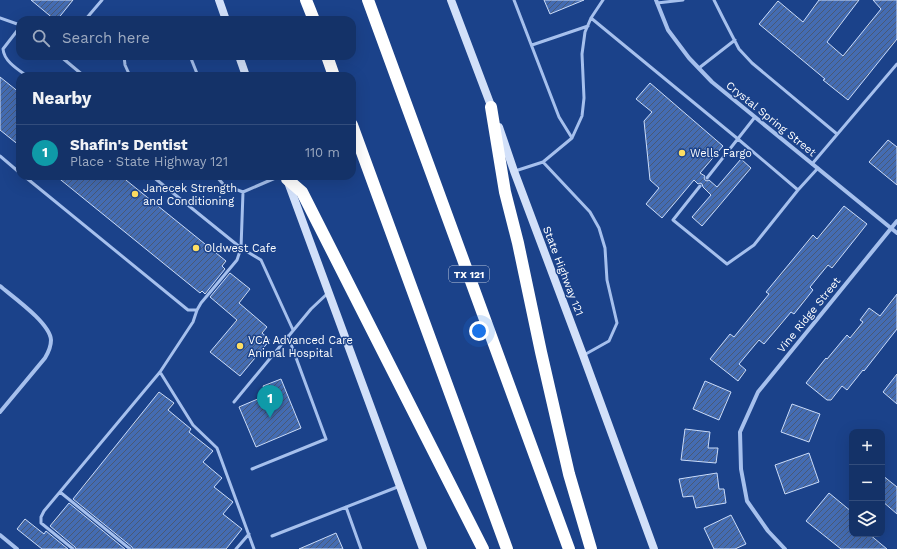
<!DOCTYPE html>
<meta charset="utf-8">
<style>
:root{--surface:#143268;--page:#1d3a6e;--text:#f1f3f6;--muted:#9daac0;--line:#334d7c;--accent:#95b2f1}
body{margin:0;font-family:"Work Sans",sans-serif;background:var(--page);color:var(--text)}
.controls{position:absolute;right:12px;bottom:12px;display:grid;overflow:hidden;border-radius:8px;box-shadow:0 4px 16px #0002}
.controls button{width:36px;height:36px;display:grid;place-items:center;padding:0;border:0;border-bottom:1px solid var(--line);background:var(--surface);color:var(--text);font:20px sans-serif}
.you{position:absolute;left:479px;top:331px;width:14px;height:14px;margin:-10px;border:3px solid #fff;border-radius:50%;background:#1a73e8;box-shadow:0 0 0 6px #1a73e833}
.badge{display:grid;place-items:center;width:26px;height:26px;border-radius:50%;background:var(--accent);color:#fff;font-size:13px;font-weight:700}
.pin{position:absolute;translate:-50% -33px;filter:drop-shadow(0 1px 2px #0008)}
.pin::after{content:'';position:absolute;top:21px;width:14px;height:12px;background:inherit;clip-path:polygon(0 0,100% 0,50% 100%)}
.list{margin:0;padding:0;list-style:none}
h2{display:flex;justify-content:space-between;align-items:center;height:52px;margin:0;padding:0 16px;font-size:17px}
h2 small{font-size:13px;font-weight:400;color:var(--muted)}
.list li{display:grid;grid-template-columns:26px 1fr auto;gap:12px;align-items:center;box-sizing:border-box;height:56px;padding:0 16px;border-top:1px solid var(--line)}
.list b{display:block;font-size:15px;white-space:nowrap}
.list p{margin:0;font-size:13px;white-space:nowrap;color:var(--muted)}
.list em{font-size:13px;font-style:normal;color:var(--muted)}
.icon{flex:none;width:22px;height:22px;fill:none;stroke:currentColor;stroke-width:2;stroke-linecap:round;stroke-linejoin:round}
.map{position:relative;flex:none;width:897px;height:549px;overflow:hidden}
.search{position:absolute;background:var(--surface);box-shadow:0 4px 16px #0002;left:16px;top:16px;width:340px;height:44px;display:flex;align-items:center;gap:10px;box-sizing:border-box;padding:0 14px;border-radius:12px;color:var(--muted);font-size:15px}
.panel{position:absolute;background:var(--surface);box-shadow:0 4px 16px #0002;left:16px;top:72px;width:340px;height:108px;border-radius:12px}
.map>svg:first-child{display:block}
.building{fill:url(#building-hatch);stroke:#cbdcf9}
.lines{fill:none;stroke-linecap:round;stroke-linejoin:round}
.service{stroke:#a6c0ed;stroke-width:3}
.minor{stroke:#a6c0ed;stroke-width:4}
.secondary{stroke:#d2e0f9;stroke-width:8}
.motorway{stroke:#fff;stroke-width:12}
.poi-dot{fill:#fede62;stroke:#1b428a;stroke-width:1.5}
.labels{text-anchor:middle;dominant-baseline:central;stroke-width:3;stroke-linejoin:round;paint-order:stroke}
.shield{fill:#1b428a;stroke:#bbc6dc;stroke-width:1}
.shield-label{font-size:10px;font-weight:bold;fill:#fff}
.street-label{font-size:11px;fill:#fff;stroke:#1b428a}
.poi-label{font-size:11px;fill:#fff;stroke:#1b428a;text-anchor:start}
</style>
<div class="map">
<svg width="897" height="549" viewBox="0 0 897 549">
<defs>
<pattern id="building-hatch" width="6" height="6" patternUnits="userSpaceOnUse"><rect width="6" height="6" fill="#446cb2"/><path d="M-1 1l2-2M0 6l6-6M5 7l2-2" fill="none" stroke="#495975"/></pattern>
</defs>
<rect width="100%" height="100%" fill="#1b428a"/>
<path class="building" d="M31,0H73L57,20H55Z
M544,0H584L550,14Z
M819,0H859L827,42L843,56L881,9L873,0H897V39L848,100L823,80L825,79L759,24L778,1L803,22Z
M0,77L20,93V146L0,130Z
M650,83L723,146L700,173L705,176L704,178L705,180L707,181L709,180L717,187L741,159L751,168L702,226L692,217L711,195L703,187L702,184L700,183L698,184L694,180L662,218L646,204L659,188L650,180L644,121L652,112L636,99Z
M888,140L897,147V185L869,162Z
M56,176H121L226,261L222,266L225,269L205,294L202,291L200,293Z
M844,206L867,224L832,268L828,265L810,287L813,290L794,314L791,312L764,344L759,340L739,364L746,370L738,381L710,359L730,334L734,337L769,294L766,292L813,235L817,239Z
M230,273L250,289L239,303L267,327L262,333L270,340L240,376L210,352L237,320L210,297Z
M897,294V329L864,371L863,370L847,390L842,386L831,400H827L806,383L826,358L827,359L847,335L850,338L863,322L860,320L869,308L880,316Z
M897,374V404L883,392Z
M281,379L301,428L256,447L239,407L267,395L263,386Z
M705,381L731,392L719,420L693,409Z
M159,392L174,403L168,410L191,429L189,432L213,451L203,462L222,478L214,487L233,502L223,514L242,529L226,549H133L132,547L73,499Z
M792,404L820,414L809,442L781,432Z
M685,429L710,432L708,448H718L716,463L681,460Z
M809,453L819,482L785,494L775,465Z
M717,473L719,489H724L726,503L696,508L693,496L683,497L679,479Z
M882,475L897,487V514L882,501Z
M829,493L852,512V534H869L887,549H841L806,521Z
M69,503L125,549H76L75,547L50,526Z
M731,515L746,544L735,549H714L704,528Z
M25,519L44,534L46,531L68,549H42L17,529Z
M336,533L343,549H299Z"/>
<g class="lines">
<path class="service" d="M514,0L559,117L572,138
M714,0L723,18L739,49L752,63L837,134
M657,3L683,0
M0,18L20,25
M591,18L738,139L798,190
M85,20L102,0
M20,27L3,49C4,61 17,69 27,76
M532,45L588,26
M60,56L84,76
M124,56L125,65L130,76
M190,56L198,76
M699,68L735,40
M0,156L20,173
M543,162L590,212L599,228L605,248L607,280L617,323L609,341L584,355
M812,164L897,64
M515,171L543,162L572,138L582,116L584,98L582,54L585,32L591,18L603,0
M24,176L188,310H197L201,303L237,260L241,248L243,192
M152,176L241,248L261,260L293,330
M216,176L224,185L243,192L280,176
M707,178L755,117
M700,186L673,220L727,264L754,245L798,190L818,168
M160,372L193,425L217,448L254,549
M234,402L311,309L328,293
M252,469L326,439L288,336
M60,492L130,549
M346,507L361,549
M272,536L400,486
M73,549L41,523V517L44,511L160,372L193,322L197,310
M236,549L249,534"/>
<path class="minor" d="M656,0L668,30L689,58L712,82L897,233
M0,286C13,297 50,323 51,340C51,347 48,353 45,358L0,412
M0,535L17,549
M785,549L768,531L747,501L741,469L740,432L758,392L897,221"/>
<path class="secondary" d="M219,0L226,20
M451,0L493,111
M239,56L246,76
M499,127L514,171L583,355L654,549
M288,182L423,549"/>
<path class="motorway" d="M306,0L314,20
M368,0L569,549
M327,56L334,76
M491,107L505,192L518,243L541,352L569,474L591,549
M352,125L507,549
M287,179L302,192L483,549"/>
</g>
<g class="poi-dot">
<circle cx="682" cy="153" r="4"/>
<circle cx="135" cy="194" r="4"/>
<circle cx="196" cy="248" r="4"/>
<circle cx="240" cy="346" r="4"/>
</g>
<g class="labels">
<rect class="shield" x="449" y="266" width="40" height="16" rx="3"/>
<g class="shield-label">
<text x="469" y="274">TX 121</text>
</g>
<g class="street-label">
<text transform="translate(771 119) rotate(39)">Crystal Spring Street</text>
<text transform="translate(563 271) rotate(69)">State Highway 121</text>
<text transform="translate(809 315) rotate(-51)">Vine Ridge Street</text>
</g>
<g class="poi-label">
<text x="690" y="153">Wells Fargo</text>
<text x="143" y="188">Janecek Strength<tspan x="143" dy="13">and Conditioning</tspan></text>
<text x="204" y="248">Oldwest Cafe</text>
<text x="248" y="340">VCA Advanced Care<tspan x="248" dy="13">Animal Hospital</tspan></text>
</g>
</g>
</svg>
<div class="controls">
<button>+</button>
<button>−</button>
<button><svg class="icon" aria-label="layers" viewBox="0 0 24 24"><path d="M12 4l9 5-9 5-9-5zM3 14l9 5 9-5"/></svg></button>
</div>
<div class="you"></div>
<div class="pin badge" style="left:270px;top:418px;background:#0f9aa8">1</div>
<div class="search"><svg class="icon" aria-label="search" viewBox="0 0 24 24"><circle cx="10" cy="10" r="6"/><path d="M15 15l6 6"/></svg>Search here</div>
<section class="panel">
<h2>Nearby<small></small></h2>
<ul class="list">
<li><span class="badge" style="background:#0f9aa8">1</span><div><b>Shafin's Dentist</b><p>Place · State Highway 121</p></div><em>110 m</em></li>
</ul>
</section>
</div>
